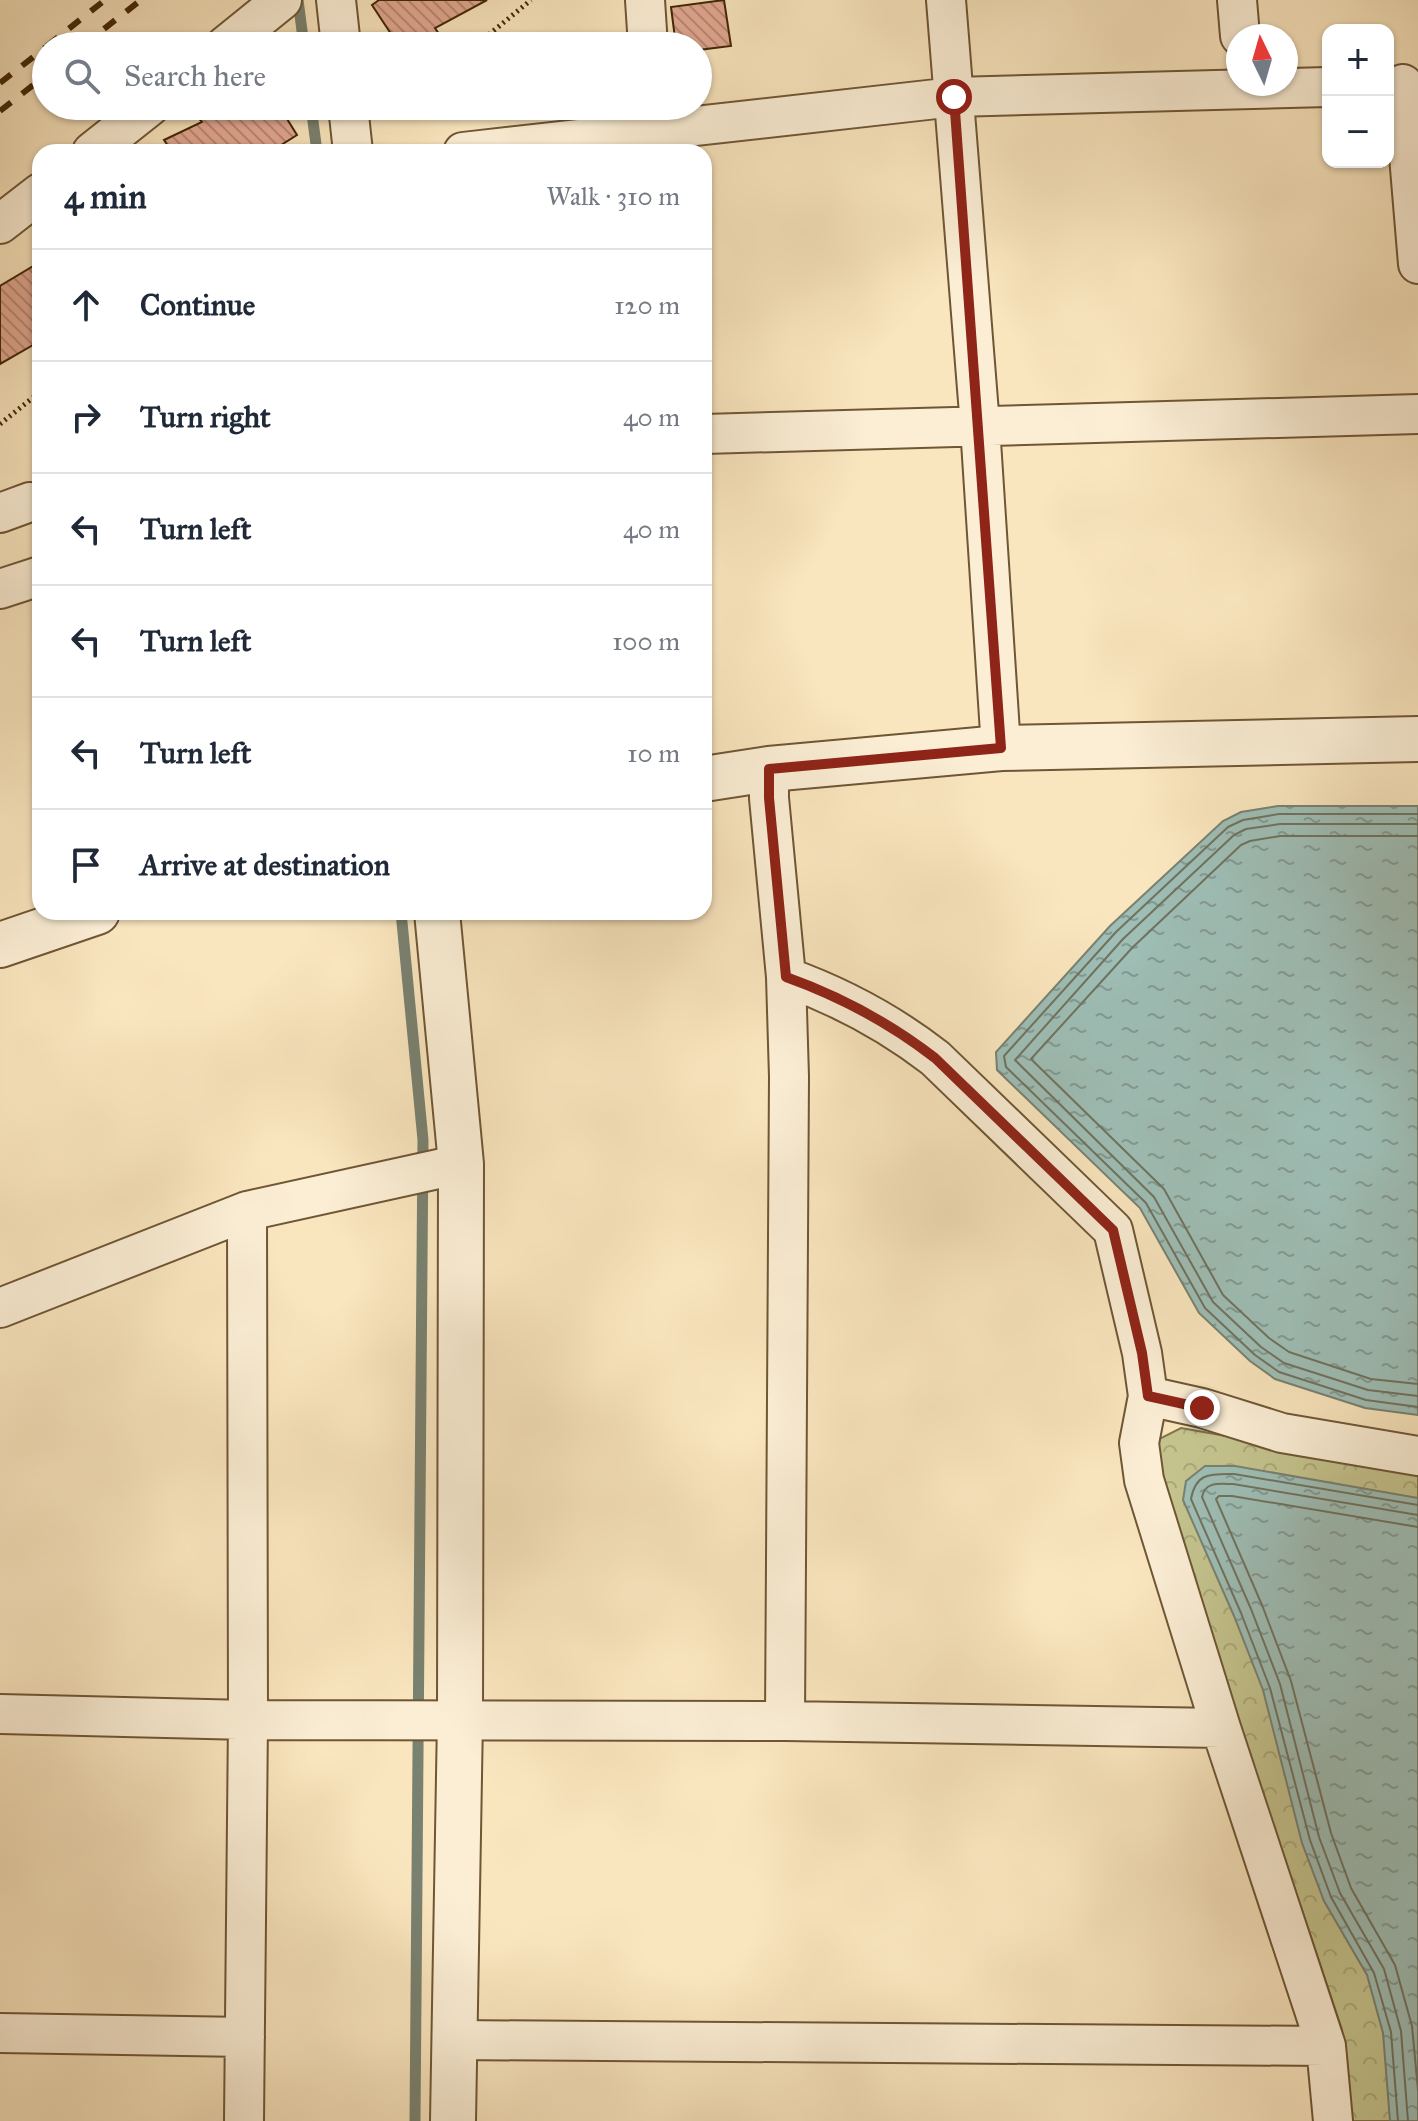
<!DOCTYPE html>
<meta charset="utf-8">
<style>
:root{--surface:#fff;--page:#f6f6f7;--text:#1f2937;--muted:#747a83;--line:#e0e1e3}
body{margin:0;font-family:"IM FELL Great Primer",serif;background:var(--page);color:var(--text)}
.controls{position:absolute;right:24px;top:24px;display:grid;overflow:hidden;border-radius:16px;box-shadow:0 2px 6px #0004}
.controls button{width:72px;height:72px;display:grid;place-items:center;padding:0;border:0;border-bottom:2px solid var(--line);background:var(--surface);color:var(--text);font:40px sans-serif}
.compass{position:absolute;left:1226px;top:24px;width:72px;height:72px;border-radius:50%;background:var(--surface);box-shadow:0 2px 6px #0004;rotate:355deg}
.stop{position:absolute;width:24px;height:24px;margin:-18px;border:6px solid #8f2418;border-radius:50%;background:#fff}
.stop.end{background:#8f2418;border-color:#fff;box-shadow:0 2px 8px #0008}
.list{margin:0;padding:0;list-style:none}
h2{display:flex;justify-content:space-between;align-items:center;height:104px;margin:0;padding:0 32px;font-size:34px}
h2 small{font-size:26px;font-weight:400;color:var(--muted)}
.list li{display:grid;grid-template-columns:52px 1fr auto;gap:24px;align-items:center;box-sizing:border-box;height:112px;padding:0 32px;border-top:2px solid var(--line)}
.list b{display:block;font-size:30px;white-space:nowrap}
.list em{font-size:26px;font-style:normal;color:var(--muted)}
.icon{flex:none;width:44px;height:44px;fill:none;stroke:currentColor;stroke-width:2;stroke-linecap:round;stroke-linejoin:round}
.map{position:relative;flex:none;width:1418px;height:2121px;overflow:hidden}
.search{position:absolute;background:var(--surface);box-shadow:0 2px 6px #0004;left:32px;top:32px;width:680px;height:88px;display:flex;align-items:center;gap:20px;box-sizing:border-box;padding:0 28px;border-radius:44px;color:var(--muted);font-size:30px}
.panel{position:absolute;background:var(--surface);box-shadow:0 2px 6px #0004;left:32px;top:144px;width:680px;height:776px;border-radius:24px}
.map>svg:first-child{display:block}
.park{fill:url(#park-crowns);stroke:#82744a;stroke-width:2}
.water{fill:url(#water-ripples);stroke:#798170;stroke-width:2}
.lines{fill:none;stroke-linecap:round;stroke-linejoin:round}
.shore{stroke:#70725e;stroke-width:2}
.stream{stroke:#798170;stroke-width:11}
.building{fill:url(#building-back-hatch);stroke:#412606;stroke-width:2}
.minor-casing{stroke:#6f5634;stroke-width:42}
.tertiary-casing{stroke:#6f5634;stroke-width:48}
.path{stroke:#412606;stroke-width:5;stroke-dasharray:2 4;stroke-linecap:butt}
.minor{stroke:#fbeed5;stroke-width:38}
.tertiary{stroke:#fbeed5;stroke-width:44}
.rail{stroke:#412606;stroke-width:6;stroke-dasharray:14 14;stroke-linecap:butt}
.route{stroke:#8f2418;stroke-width:10}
</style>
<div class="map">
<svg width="1418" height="2121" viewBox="0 0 1418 2121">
<defs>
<pattern id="park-crowns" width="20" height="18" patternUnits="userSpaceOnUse" patternTransform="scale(2)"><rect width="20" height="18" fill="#c4c38d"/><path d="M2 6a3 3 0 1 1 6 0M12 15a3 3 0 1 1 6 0" fill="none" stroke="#aaa778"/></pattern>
<pattern id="water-ripples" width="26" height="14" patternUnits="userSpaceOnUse" patternTransform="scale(2)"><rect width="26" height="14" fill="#9ebeb6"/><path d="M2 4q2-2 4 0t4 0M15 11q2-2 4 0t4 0" fill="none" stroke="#829a92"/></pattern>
<pattern id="building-back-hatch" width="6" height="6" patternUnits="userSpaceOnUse" patternTransform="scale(2)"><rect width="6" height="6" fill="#e1a791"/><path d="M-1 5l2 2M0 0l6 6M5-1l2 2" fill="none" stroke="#b88874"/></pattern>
</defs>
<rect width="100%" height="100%" fill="#f9e5be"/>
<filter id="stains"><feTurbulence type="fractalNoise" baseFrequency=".0025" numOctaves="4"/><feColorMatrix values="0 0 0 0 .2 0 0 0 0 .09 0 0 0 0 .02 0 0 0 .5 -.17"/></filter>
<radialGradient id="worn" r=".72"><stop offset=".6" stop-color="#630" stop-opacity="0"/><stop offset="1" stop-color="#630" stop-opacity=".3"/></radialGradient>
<path class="park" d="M1181,1428L1418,1470V2121H1349L1342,2030L1158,1479L1157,1440Z"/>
<path class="water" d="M1278,806H1418V1415L1365,1408L1275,1379L1250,1361L1199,1313L1140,1208L997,1070L996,1052L1110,926L1223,821L1241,812Z
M1205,1466H1235L1418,1498V2121H1390L1383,2033L1367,1975L1324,1901L1302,1843L1263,1690L1234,1616L1183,1500L1186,1481Z"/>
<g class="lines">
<path class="shore" d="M1418,814H1279L1243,820L1228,827L1116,932L1004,1056L1006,1067L1146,1203L1205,1308L1255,1355L1279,1372L1366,1400L1418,1407
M1418,824H1280L1246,829L1234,835L1123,939L1015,1060L1154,1197L1213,1302L1261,1347L1284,1363L1368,1390L1418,1396
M1418,836H1280L1250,841L1241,845L1132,948L1031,1059L1164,1189L1223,1295L1269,1338L1289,1352L1371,1379L1418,1384
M1418,1527L1232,1496H1219L1216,1499L1262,1605L1291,1681L1331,1833L1351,1888L1395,1965L1412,2026L1418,2090
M1398,2121L1391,2032L1374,1973L1331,1897L1310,1840L1270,1688L1241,1613L1191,1499C1196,1472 1211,1474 1234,1474L1418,1505
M1408,2121L1401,2031L1384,1969L1340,1893L1319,1837L1280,1684L1251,1609L1202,1497C1205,1481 1220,1484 1233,1484L1418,1515"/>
<path class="stream" d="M298,0L304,46
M311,106L317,152
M401,912L423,1140L415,2121"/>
</g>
<path class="building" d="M379,0H487L435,28L441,37L429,46H399L372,5Z
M724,0L731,46L698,50V46H676L671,7Z
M210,106H279L297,135L270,152H172L164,140L202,122L197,116Z
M40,262V341L0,364V286Z"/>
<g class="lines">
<defs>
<path id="minor" d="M336,0L341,46
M645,0L648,46
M946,0L980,426L1001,748
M1237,0L1240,36
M225,46L282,0
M1403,84L1418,264
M348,106L353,152
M92,152L150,106
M463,152L954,97L1328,87
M0,224L40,193
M704,434L1418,414
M0,513L30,502
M0,589L40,576
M769,769V798L786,977L789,1077L785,1721
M786,977C839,996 891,1024 935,1058L1113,1230L1142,1353L1148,1396L1139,1443L1144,1480L1221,1728L1326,2046L1333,2121
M0,1308L247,1211L461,1164
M1148,1396L1202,1408L1282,1433L1418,1456
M0,1714L248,1720L785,1721L1221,1728
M0,2033L245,2037
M455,2040L1326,2046
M244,2121L248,1720L247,1211"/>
<path id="tertiary" d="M704,779L769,769L1001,748L1418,739
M437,912L461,1164L460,1719L453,2121
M0,945L97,912"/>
</defs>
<use href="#minor" class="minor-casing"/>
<use href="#tertiary" class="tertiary-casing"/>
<path class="path" d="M493,33L495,46
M475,46L531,0
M385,115L397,106
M0,424L40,392"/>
<use href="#minor" class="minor"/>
<use href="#tertiary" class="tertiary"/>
<path class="rail" d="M47,46L105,0
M82,46L141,0
M0,83L46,47
M0,111L46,75"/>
</g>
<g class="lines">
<path class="route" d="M954,97L1001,748L769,769V798L786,977C839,996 891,1024 935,1058L1113,1230L1142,1353L1148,1396L1202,1408"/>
</g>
<rect width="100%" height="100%" filter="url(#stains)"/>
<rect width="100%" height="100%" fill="url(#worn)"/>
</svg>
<div class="controls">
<button>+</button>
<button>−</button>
</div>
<svg class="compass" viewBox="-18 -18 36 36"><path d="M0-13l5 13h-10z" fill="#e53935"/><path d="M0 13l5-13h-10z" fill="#747a83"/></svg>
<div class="stop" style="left:954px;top:97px"></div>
<div class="stop end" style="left:1202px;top:1408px"></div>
<div class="search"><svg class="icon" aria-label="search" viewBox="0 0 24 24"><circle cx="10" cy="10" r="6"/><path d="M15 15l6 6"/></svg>Search here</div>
<section class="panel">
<h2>4 min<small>Walk · 310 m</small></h2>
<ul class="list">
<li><svg class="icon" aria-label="ahead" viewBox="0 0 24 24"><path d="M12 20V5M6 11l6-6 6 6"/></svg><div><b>Continue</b></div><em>120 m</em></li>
<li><svg class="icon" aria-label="right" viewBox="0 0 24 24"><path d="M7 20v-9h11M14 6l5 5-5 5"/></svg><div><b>Turn right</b></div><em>40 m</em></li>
<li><svg class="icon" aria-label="left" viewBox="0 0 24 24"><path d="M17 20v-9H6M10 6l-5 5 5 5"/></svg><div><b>Turn left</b></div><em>40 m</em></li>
<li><svg class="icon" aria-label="left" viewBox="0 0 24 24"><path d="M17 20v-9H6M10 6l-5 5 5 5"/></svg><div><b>Turn left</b></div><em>100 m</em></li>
<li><svg class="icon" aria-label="left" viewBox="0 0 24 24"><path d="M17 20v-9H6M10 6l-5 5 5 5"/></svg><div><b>Turn left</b></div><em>10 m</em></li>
<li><svg class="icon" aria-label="arrive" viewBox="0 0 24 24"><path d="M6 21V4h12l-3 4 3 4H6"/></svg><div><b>Arrive at destination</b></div></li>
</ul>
</section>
</div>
